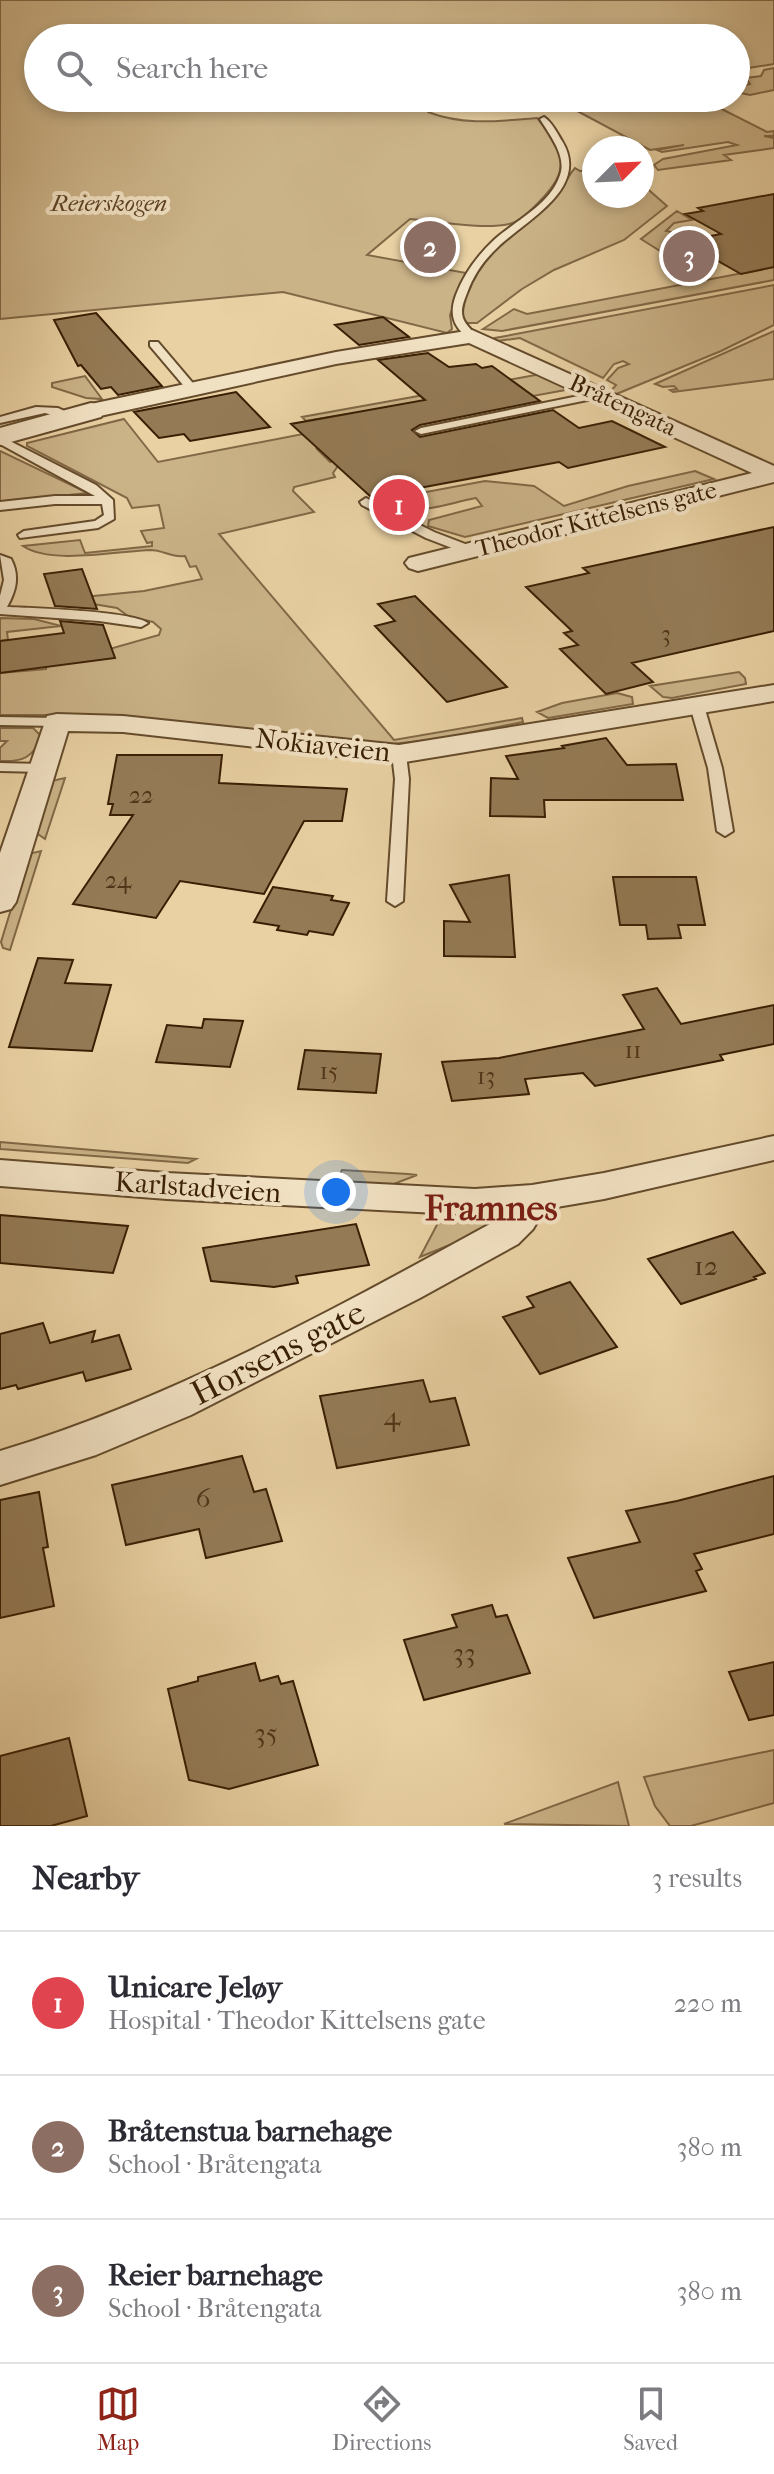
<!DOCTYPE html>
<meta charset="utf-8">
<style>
:root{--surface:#fff;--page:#f2f2f3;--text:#2b2b33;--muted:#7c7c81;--line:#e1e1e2;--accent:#8f2418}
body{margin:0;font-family:"IM FELL French Canon",serif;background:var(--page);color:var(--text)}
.compass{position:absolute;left:582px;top:136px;width:72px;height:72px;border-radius:50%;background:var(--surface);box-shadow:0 4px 12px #0003;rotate:66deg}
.you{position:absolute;left:336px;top:1192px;width:28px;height:28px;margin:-20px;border:6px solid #fff;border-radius:50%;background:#1a73e8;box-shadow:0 0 0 12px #1a73e833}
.badge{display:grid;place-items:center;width:52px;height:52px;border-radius:50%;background:var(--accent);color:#fff;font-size:26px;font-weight:700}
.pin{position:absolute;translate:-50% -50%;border:4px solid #fff;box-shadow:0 2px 8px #0006}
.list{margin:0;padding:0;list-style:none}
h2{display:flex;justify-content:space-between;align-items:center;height:104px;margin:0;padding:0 32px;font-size:34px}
h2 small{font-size:26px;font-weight:400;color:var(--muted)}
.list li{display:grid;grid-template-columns:52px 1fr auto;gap:24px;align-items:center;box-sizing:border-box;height:144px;padding:0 32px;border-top:2px solid var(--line)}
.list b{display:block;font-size:30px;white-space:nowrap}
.list p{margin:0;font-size:26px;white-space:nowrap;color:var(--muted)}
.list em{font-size:26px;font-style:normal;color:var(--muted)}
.icon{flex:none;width:44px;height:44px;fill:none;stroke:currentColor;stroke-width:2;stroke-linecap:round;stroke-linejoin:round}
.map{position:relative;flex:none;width:774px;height:1826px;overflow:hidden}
.search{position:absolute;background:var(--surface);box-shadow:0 4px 12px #0003;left:24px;right:24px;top:24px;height:88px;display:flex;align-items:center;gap:20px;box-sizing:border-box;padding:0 28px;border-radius:44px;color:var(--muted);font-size:30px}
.sheet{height:536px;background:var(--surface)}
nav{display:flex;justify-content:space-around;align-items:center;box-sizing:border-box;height:112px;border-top:2px solid var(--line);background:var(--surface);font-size:22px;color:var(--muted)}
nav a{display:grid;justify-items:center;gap:4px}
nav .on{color:var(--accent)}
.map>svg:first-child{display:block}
.green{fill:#cbb388;stroke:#826846;stroke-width:2}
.building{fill:#947b56;stroke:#381e03;stroke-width:2}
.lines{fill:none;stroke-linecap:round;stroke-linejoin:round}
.service-casing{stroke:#644b2b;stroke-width:4}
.minor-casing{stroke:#644b2b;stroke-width:4}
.tertiary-casing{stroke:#644b2b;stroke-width:4}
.service{fill:#f1e1c3;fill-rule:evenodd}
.minor{fill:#f1e1c3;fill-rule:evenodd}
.tertiary{fill:#f1e1c3;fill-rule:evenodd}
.labels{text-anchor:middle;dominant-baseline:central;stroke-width:8;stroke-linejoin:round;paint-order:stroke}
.far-park-label{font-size:24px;font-style:italic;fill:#5d4324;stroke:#f1e1c3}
.far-street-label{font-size:24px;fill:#381e03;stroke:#f1e1c3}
.number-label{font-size:24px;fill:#4f3518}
.street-label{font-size:28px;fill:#381e03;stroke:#f1e1c3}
.near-number-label{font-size:28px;fill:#4f3518}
.near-street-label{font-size:34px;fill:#381e03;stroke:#f1e1c3}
.district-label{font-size:36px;font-weight:bold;fill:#7a1f14;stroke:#f1e1c3}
</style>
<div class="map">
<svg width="774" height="1826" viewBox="0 0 774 1826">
<rect width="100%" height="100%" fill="#e9d1a3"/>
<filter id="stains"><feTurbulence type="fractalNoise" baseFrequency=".0025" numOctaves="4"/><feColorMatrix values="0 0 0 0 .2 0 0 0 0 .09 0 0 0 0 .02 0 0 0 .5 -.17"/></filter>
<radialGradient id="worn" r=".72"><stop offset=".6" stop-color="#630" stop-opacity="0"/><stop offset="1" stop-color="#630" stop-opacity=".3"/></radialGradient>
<path class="green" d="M0,0H774V64L736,70V38H38V98H425L428,112C464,126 499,121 537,118C565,153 572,168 539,202C531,210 520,222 509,224C482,230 439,221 410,219L367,255L466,273L450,315L452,329L447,333L283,292L0,319Z
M774,68V90L750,95L736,92V88L750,84L746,78L761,76L764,70Z
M553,98H700L767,132L774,131V136H764L774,138V148L724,155L731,160L658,170L654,165L663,159L737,145L728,142L662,152L657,150L684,145L650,150Z
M575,168L580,171L594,170V196H642V184L667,206L624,240L554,270L522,289L477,323H463C447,270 530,227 557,194C564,186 568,176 575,168Z
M677,211L692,220L674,223L666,231L676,233L674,240L695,253L683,256L682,259L668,256L641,239Z
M774,267V280L502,331L483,329L514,309L527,314Z
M774,285V325L721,351L614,395L610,392L616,385L607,380L618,368L629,364L623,361L614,364L603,378L520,338L498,341L495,338Z
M774,331V379L673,392L670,390L677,389L674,386L663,387L655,384Z
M541,374L571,389L533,396L514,382L357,416L354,413L306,421L302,417Z
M85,376L102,399L86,398L52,387V383Z
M124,419L158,462L308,433L321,448L317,449L330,462L342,460L333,473L335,477L294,487L293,491L314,512L219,534L394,740L522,718L523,722L438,739L384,745L54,715H0V673L46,669V667L159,635L161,629L153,622L128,616L117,608L63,599L144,591L202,579L196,566L190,567L185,556C171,558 164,550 150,550C119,551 50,565 23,546L80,540L85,553L152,546V542L147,543L141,531L164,528L159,505L132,508L127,498L27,446V443Z
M0,451L88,493L0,502Z
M695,471L714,479L465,537L428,526L429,520L482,506L476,498C444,504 407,520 378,501L485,481L534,486L564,506L628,486Z
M0,618L34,619L61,626L7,632L8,640L0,641Z
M739,672L745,678L746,684L672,698L663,697L650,686Z
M617,693L632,697L633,704L548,718L537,712L562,703Z
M0,728H33L41,736C34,758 22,762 0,761V748L7,741H0Z
M65,778L45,839L35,832L51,781Z
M41,851L10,950L3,948L1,942L28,854Z
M0,1142L196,1159L188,1163L0,1149Z
M342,1170L408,1174L417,1175L386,1187L336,1181Z
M478,1216L489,1226L479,1233L420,1257L439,1221Z
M774,1750V1803L691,1826H670L655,1806L644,1777Z
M618,1782L629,1826L504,1824Z"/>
<path class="building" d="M774,194V267L741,274L688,244L700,242L695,239L721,234L685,214L703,211L698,208Z
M96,313L162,386L118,395L111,387L101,389L81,365L78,366L54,320Z
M383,317L409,337L359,345L335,325Z
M428,353L449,367L476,364L482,368L492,366L540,401L420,425L412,430L420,437L553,410L579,428L612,421L665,447L568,468L559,462L371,497L291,424L425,400L378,360Z
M236,392L270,427L190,441L184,434L159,438L134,412Z
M774,527V631L632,663L653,682L606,694L560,649L578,645L564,633L572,631L526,587L589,573L583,568Z
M82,569L97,609L55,606L44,574Z
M415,596L507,687L447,702L375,626L395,621L378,604Z
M60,621L103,625L115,658L0,673V641L64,633Z
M606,738L627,765L676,764L683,800H544L545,817L490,816L491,778L518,779L506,756L564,748L562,746Z
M117,755H222L219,783L347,789L342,821H304L264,894L180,881L156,918L73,904L133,815H110L113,804H108Z
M509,875L515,957L444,956V921L470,922L450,885Z
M613,877H696L705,925H678L681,938L648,939L646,925H620Z
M273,887L333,896L331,900L349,903L333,935L309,931L307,935L277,930L279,926L254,922Z
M38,958L73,960L65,983L111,985L92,1051L9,1047Z
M657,988L681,1024L774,1005V1044L720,1055L723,1060L595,1086L583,1073L525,1079L529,1094L452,1101L442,1062L499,1058L644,1029L623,995Z
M204,1019L243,1021L230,1067L156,1062L167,1025L202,1028Z
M305,1050L381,1054L376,1093L298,1089Z
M0,1215L128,1226L113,1273L0,1263Z
M356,1224L369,1265L296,1276L298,1283L274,1287L211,1281L203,1248Z
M733,1232L765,1273L754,1277L756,1279L681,1304L648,1259Z
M570,1282L617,1347L540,1374L503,1317L534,1307L527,1297Z
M43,1323L50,1343L95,1331L92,1342L119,1335L131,1369L86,1381L83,1372L18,1389L16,1385L0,1389V1334Z
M423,1380L430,1402L455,1398L469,1445L337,1468L320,1396Z
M242,1456L254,1492L266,1489L282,1541L206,1558L199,1529L126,1545L112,1485Z
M774,1476V1534L694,1554L702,1569L696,1571L706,1591L594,1618L568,1558L640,1542L626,1511L677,1501Z
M39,1492L48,1547L43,1548L54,1606L0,1618V1500Z
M492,1605L496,1617L507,1615L530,1673L424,1700L404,1640L457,1627L452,1615Z
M774,1662V1715L749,1720L729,1672Z
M255,1663L260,1681L278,1676L281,1684L293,1681L318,1765L229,1789L189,1780L168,1689L198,1681V1677Z
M69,1738L87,1816L51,1826H0V1756Z"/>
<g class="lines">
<defs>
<path id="service" d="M544,117C552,122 557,133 562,141C591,188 526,220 498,247C484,260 474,274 467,293C458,315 461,320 477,336L468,338C453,326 449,314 456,295C464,274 477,256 494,240C515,221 551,204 560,175C567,156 549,134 540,119Z
M150,342H158L197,388V392H189L150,346Z
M603,391L608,394L607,396L421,434L415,431L421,428Z
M36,407L58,408L77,417L71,420L45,413L0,423V417Z
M0,436L96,485L113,500L114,519L98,528L20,538L18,535L24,531L95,521L104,515L102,504H55L0,510V502L55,496H95L0,444Z
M366,498L434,532L473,547L475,550L469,554L465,553L426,538L362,505L360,502Z
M0,555L11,559C20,576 16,591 7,607C34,608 131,611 148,623L141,627L99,621L0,614V596L4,580Z
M697,702L704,706L722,768L733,831L725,836L717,831L708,768L690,706Z
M0,717L57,718L64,722L57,726L0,725Z
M399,750L406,754L409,779L403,901L395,906L387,901L395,779L392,754Z
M0,763L42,764L49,768L42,772L0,771Z"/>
<path id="minor" d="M472,330L774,466V482L418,571L409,568L405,563L409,558L752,473L469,343L336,364L91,418L80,411L91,404L336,352Z
M774,685V701L399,763L123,732L68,731L16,902L11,909L0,912V853L47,716L57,714L123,716L399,745Z
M774,1136V1160L604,1199L545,1209L533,1229L518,1244L420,1298L191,1415L96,1455L0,1485V1451C172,1399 333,1310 490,1224L504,1213L475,1215L167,1199L0,1186V1160L167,1173L475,1189L532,1185L604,1173Z"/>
<path id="tertiary" d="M91,403L101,405L105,411L101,417L0,445V428Z"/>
</defs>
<use href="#service" class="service-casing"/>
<use href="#minor" class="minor-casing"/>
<use href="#tertiary" class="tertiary-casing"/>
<use href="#service" class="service"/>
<use href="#minor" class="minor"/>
<use href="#tertiary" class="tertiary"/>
</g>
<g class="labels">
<g class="far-park-label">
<text x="109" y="203">Reierskogen</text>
</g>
<g class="far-street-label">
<text transform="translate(623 405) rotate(25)">Bråtengata</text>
<text transform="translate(596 519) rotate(-14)">Theodor Kittelsens gate</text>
</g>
<g class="number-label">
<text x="666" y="634">3</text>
<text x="141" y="795">22</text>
<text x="118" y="880">24</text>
<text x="633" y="1050">11</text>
<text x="329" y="1071">15</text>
<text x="486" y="1076">13</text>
</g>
<g class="street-label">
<text transform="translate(323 745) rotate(6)">Nokiaveien</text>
<text transform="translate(198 1187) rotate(4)">Karlstadveien</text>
</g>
<g class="near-number-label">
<text x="706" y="1265">12</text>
<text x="392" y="1415">4</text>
<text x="203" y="1497">6</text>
<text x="464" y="1652">33</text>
<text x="266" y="1732">35</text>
</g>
<g class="near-street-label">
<text transform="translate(278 1353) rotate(-27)">Horsens gate</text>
</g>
<g class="district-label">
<text x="491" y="1208">Framnes</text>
</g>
</g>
<rect width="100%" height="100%" filter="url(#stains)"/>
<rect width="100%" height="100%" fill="url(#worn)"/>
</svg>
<svg class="compass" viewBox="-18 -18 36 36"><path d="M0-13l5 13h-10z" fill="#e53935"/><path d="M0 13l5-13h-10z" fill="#7c7c81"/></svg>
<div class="you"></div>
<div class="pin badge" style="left:399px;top:505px;background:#e0444e">1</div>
<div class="pin badge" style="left:430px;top:247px;background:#8d6e63">2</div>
<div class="pin badge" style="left:689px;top:256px;background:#8d6e63">3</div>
<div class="search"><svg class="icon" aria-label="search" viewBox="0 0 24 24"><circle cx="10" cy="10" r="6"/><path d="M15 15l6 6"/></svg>Search here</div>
</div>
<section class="sheet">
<h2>Nearby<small>3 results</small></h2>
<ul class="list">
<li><span class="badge" style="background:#e0444e">1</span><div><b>Unicare Jeløy</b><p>Hospital · Theodor Kittelsens gate</p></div><em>220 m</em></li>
<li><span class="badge" style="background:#8d6e63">2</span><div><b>Bråtenstua barnehage</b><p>School · Bråtengata</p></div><em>380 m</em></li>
<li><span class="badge" style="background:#8d6e63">3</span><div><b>Reier barnehage</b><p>School · Bråtengata</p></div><em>380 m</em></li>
</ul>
</section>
<nav>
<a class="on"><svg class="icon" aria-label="map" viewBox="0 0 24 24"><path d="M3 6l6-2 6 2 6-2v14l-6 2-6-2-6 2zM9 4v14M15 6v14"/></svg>Map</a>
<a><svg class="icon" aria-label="directions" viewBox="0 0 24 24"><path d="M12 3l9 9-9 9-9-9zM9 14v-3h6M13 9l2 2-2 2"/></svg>Directions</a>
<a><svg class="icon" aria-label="saved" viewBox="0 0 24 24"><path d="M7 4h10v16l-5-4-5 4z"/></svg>Saved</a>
</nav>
